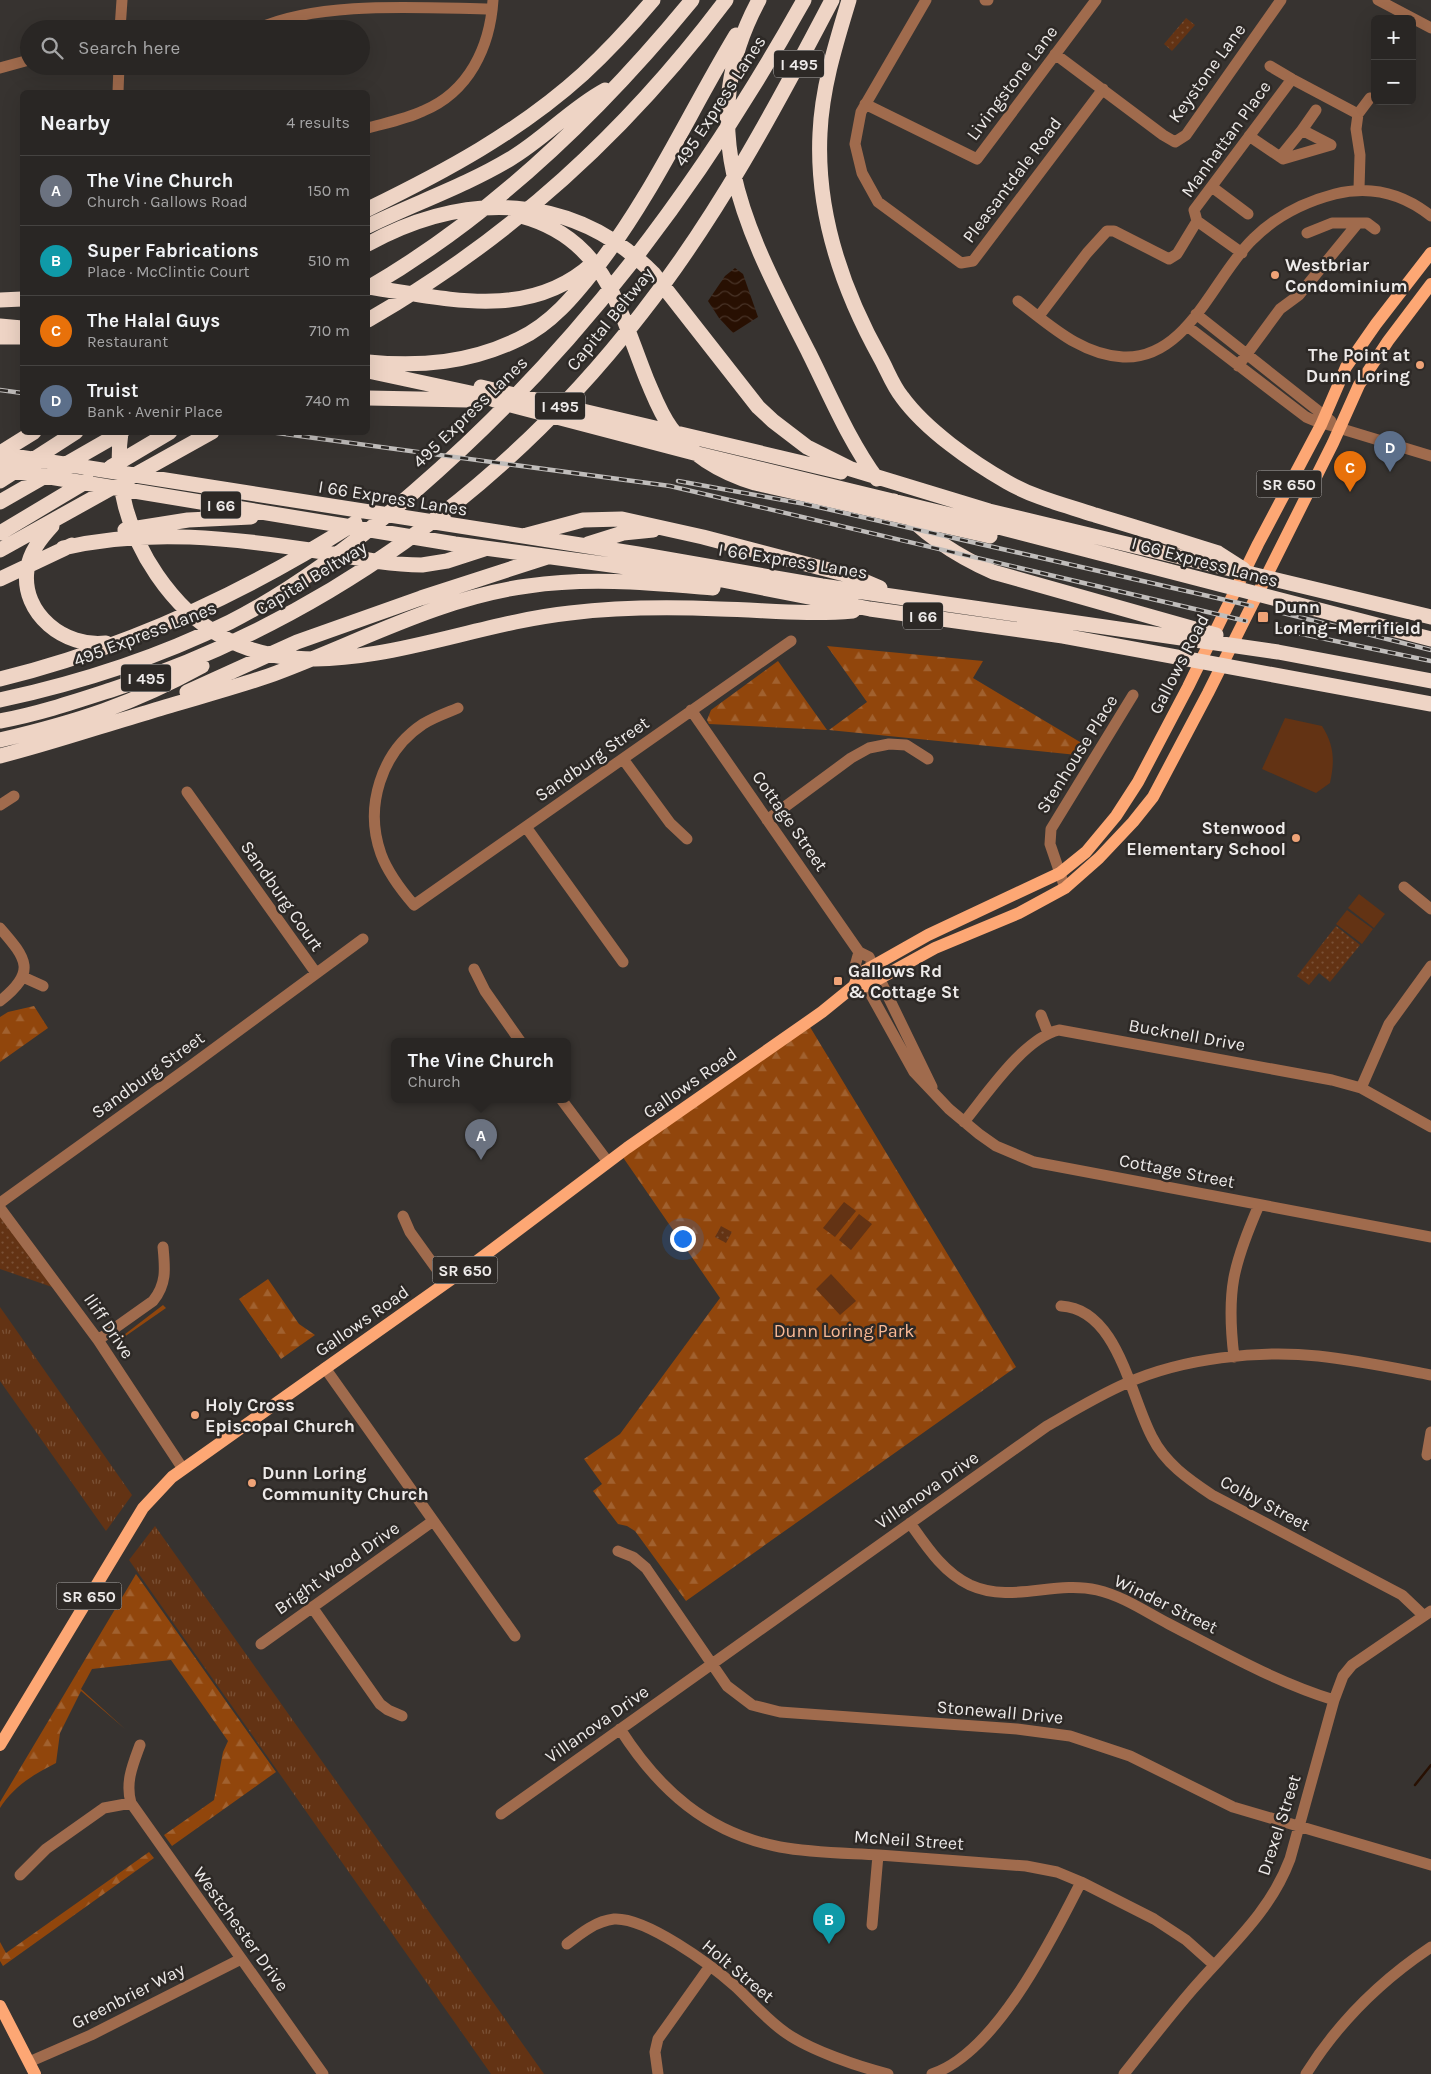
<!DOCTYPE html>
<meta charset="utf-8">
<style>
:root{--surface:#292624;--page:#312e2c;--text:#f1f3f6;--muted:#a5a5a6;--line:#454341;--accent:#ea580c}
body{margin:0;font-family:Karla,sans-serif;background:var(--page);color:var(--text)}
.controls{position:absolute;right:15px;top:15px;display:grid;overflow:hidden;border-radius:8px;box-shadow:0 5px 20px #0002}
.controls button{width:45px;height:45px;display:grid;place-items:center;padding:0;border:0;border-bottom:1px solid var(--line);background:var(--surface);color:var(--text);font:25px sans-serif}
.you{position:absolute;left:682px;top:1238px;width:18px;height:18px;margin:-12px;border:4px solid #fff;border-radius:50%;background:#1a73e8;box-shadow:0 0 0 8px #1a73e833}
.badge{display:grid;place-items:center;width:32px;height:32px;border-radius:50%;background:var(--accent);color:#fff;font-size:16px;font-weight:700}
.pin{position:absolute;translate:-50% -41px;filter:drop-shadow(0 1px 2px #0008)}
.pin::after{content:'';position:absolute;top:26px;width:18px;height:15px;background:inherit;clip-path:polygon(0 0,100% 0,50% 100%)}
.popup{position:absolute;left:391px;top:1038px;width:180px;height:65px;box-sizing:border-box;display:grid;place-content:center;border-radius:8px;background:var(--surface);filter:drop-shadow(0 1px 4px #0005);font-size:16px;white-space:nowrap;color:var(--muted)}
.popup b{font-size:19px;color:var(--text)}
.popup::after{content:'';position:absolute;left:50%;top:100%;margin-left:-10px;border:10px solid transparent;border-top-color:var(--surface)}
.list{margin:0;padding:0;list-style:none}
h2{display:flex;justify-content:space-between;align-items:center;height:65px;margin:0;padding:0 20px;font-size:21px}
h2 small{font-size:16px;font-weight:400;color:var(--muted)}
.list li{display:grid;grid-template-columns:32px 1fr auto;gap:15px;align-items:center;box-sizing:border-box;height:70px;padding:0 20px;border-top:1px solid var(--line)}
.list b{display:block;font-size:19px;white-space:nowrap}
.list p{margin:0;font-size:16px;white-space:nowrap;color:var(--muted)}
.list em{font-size:16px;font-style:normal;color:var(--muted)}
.icon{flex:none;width:28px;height:28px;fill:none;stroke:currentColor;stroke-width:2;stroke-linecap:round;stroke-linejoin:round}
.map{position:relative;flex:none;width:1431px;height:2074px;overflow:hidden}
.search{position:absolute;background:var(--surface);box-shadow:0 5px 20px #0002;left:20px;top:20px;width:350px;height:55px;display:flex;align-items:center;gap:12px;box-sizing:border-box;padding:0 18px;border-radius:28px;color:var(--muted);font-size:19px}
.panel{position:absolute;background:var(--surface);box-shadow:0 5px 20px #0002;left:20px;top:90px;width:350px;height:345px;border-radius:8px}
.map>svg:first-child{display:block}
.grass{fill:url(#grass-tufts)}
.forest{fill:url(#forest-firs)}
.park{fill:url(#park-dots)}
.pitch{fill:#633314}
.water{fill:url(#water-waves)}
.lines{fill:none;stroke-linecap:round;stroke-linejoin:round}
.stream{stroke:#281002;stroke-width:2.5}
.minor{stroke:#a06b4d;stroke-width:11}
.major{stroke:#fda774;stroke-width:12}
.highway{stroke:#eed4c5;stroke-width:15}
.rail-casing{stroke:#c0bdbb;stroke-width:4.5}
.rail{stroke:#2d2926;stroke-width:2.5;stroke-dasharray:8;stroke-linecap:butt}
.poi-dot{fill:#efa377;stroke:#2d2926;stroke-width:2}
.labels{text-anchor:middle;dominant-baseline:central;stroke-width:5;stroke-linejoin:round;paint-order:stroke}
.shield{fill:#2d2926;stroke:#b3b0ae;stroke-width:1}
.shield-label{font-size:16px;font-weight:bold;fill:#edeae9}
.street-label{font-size:18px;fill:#edeae9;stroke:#2d2926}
.poi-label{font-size:18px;font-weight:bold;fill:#edeae9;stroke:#2d2926;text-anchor:start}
.park-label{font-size:18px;fill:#fbba96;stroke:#2d2926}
</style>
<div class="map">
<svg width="1431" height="2074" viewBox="0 0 1431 2074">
<defs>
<pattern id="grass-tufts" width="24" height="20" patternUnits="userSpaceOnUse" patternTransform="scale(1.25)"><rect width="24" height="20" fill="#633314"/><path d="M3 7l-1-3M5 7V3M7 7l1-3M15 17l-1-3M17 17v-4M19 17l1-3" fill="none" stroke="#7a5136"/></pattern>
<pattern id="forest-firs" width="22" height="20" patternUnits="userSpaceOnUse" patternTransform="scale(1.25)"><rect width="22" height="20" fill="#91460c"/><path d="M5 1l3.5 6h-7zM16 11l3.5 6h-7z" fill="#a1612f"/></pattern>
<pattern id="park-dots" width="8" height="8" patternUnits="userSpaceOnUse" patternTransform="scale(1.25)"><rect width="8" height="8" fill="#633314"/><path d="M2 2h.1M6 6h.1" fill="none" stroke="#7a5136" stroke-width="1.8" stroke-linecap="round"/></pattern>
<pattern id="water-waves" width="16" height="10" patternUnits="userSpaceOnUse" patternTransform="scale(1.25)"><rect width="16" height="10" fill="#281002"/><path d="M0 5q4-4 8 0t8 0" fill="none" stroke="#483327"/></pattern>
</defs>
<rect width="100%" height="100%" fill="#373330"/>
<path class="grass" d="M0,1307L132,1495L106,1531L0,1381Z
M155,1526L544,2074H491L129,1560Z"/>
<path class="forest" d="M827,646L983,661L973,678L1085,745L1077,755L829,730L867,702Z
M778,661L827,730L709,724L707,720L711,710Z
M34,1006L48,1028L0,1062V1017L8,1012Z
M807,1022L1016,1367L686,1601L635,1531L627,1526L618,1524L593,1491L602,1484L584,1459L620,1434L720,1298L620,1153Z
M268,1279L299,1324L315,1335L281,1359L239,1299Z
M163,1305L166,1308L117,1342L120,1338Z
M136,1574L276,1772L172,1846L164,1835L214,1800L223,1752L228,1741L171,1660L92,1669L81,1689L125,1729L81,1691L60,1733L56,1763C34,1774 13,1787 0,1808V1802Z
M149,1852L154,1858L3,1966L0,1961V1942L6,1953Z"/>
<path class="park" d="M1186,18L1195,25L1172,51L1164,44Z
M1336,926L1360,945L1330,982L1319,973L1309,985L1297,976Z
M0,1213L52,1287L0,1269Z
M721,1226L732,1232L726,1243L715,1237Z"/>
<path class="pitch" d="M1285,718L1322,726C1334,745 1335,760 1330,783L1316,793L1262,769Z
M1359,894L1385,914L1374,928L1348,908Z
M1347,910L1373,929L1362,944L1336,924Z
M844,1202L856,1211L835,1237L823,1228Z
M859,1214L872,1224L851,1250L839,1240Z
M831,1274L856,1301L840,1315L816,1289Z"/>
<path class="water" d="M735,268L743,274L758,317L733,333L719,318L708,301L725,276Z"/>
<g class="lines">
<path class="stream" d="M1415,1785L1431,1765"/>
<path class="minor" d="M926,0L861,112L855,144L862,173L878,202L961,263L973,261L1103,89
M985,0H988
M1378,0L1431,28
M120,29L122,0
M257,29C320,0 422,8 492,9
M1055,54L1163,135L1175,142L1186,135L1281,0
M1270,66L1292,79
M0,68L29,60
M118,92L119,66
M865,104L977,159L1096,0
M1358,114L1370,98
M368,128C386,123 406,119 423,111C469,92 490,47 493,0
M1302,130L1316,110
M1249,136L1283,159L1331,145L1302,130L1280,157
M1212,187L1248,214
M1197,221L1194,210L1292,79L1358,114L1356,129L1360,155L1359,189
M1358,223H1367L1375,229
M1018,301C1050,325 1081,355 1123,357C1188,360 1214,276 1253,239C1276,216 1304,202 1335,194C1371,185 1402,193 1431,216
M1196,314L1331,421
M1039,316L1087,253L1107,231H1114L1169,259L1177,254L1197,221L1242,253
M1187,326L1306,417C1318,423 1329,424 1342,429C1372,438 1401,447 1431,456
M1238,366L1280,309L1299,295L1358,223H1332L1307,233
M458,708C446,713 434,717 423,724C381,752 364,807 381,854C388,873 401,890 414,905L791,641
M691,710L859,952L869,957L932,1087
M623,759L670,823L687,839
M187,792L316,973
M0,805L14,796
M767,820L851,758L869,748L889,744L906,745L928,759
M526,827L623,962
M1404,887L1431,909
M1065,888L1050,844L1051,829L1133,695
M0,928C27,959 37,972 0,1001
M859,952L855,966L914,1072L949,1109L979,1134L996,1146L1034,1162L1431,1237
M474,969L485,991L520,1041
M23,977L43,986
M1041,1015L1048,1033
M1361,1088L1389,1024L1431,966
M561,1099L608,1162
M964,1122C987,1094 1024,1038 1059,1030L1332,1080L1361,1088L1431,1127
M0,1203L192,1065L363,939
M0,1208L98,1340L183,1469
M403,1216L410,1232L446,1282
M1061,1306C1118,1309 1130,1396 1152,1437C1165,1463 1188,1479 1212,1495L1402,1595L1424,1616
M98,1340L153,1301C167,1284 165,1268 163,1247
M1234,1357C1226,1291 1233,1265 1259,1205
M325,1368L515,1636
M1427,1455L1431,1432
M910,1523C927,1547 943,1572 970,1585C1012,1604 1054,1580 1097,1590C1123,1596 1146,1612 1169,1624C1223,1652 1276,1682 1334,1700
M618,1551L633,1557L646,1568L727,1686L752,1705L780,1712L1017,1729L1070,1736L1130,1756L1233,1807L1431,1865
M312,1607L380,1704L388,1710L402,1716
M261,1644L433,1521
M620,1729C659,1790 707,1833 780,1847C812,1853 846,1853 879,1855C928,1859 977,1862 1026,1866L1057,1872L1081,1882L1154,1919L1186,1940L1214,1965
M140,1745C133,1764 125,1782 131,1803L323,2074
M501,1814L1047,1426C1073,1411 1099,1395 1127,1383C1183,1358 1258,1350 1318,1356C1356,1360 1394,1368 1431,1375
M20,1875L46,1849L104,1808L131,1803
M872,1925L878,1855
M567,1944C581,1933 596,1921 614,1919C646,1917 711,1965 735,1986C752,2002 767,2020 786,2033C810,2050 859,2067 888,2074
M29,2062L91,2035L241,1959
M658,2074L655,2052L658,2039L710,1966
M932,2074C996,2053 1052,1939 1081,1882
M1124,2074C1146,2046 1168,2018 1192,1990C1228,1948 1270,1913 1290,1859L1334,1700L1343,1676L1352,1665L1431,1611
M1306,2074C1339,2021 1380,1981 1431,1947"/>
<path class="major" d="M854,986H866L935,948L1019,913L1065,888L1099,858L1133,822L1153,797L1208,693L1333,443L1359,385L1388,341L1431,284
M0,1745L143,1508L172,1477L477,1261L627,1148L822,1012L854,986L859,974L928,935L1060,873L1086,852L1116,816L1138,782L1188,687L1258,544L1321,425L1346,367L1376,324L1431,253
M0,2006L35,2074"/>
<path class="highway" d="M759,0C689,129 749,235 809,353C830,395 849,441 877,479
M849,0C836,43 822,87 820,133C816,212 843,291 881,359C888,372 893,386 902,397C926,430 972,462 1007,482C1035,498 1065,505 1095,515C1136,527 1177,540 1218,553L1243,569
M368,209C444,172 519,132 583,74C608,51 631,26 653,0
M521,216C606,239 618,308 647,380C654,396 660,413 671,428C692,456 722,473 755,483L990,536
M368,226C415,203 465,186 510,159C544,139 570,109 605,90
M368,244C465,191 572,192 653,273L758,407L773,421L807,447L851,469L989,511L1431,617
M368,287C445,298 529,322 593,263
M368,288C492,216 601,111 692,0
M0,300L22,299
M368,320C511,238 627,132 726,0
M0,326L22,328
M0,337H22
M368,362C420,367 470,363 519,339C551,324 574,296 596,268C652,196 689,113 736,35
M368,371L480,395L503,403L698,454L975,521L1431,639
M481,387L841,472
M368,398L468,400
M121,432C114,483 128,533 157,575C262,728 427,628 570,613C620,607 671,607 720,609C765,610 808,615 853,611
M0,453L34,432
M0,454L638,554L822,586L1278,652L1431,681
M111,467L170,432
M0,469L455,544L722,580L870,609L1063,636L1431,704
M0,481L76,432
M894,501C921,533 955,555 993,572L1216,635
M0,502L122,432
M52,526C40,539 30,552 27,570C21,614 65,648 106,643
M125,530L188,520L251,517
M0,533L87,481
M527,535L583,520L622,519L703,537L852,576L880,588
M588,544L623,533L653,530
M63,548C148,528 232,538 317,551C351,557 387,565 422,565L447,561L484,549
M0,550L212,432
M0,579L72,545
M0,679C126,648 245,593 355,523
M187,692L297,642L421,598L547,557
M0,700C79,683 157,658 230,622C297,588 358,541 415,491C576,352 700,186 804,0
M0,721C38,714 74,702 111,690C322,621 505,490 641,314C717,217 775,109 832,0
M0,740C77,722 133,704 202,666
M0,756C51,743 101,726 152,711C191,699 230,689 268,676C354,645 437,598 528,586C590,577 651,583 713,588"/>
<defs>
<path id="rail" d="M0,390L22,393
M270,432L670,486L1246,621
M678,481L805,504L1252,606
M1283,613L1431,650
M1278,629L1431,661"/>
</defs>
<use href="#rail" class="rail-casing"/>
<use href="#rail" class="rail"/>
</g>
<g class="poi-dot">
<circle cx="1275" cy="275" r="5"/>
<circle cx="1420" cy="365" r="5"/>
<rect x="1257" y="611" width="12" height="12" rx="2.5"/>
<circle cx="1296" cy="838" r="5"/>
<rect x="833" y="976" width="10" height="10" rx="2.5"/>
<circle cx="195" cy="1415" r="5"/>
<circle cx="252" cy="1483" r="5"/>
</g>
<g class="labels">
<g class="shield">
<rect x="774" y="50.5" width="50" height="27" rx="4"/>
<rect x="535" y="392.5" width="50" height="27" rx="4"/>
<rect x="1256.5" y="470.5" width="65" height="27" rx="4"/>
<rect x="201" y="491.5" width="40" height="27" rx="4"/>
<rect x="903" y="602.5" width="40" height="27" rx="4"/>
<rect x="121" y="664.5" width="50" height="27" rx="4"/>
<rect x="432.5" y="1256.5" width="65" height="27" rx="4"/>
<rect x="56.5" y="1582.5" width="65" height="27" rx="4"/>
</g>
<g class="shield-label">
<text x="799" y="64">I 495</text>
<text x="560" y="406">I 495</text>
<text x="1289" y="484">SR 650</text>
<text x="221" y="505">I 66</text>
<text x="923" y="616">I 66</text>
<text x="146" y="678">I 495</text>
<text x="465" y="1270">SR 650</text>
<text x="89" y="1596">SR 650</text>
</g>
<g class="street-label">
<text transform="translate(1207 73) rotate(-54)">Keystone Lane</text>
<text transform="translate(1012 83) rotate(-53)">Livingstone Lane</text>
<text transform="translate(720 101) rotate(-57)">495 Express Lanes</text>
<text transform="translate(1226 139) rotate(-54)">Manhattan Place</text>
<text transform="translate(1012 180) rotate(-53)">Pleasantdale Road</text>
<text transform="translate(610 319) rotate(-51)">Capital Beltway</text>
<text transform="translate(470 412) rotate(-44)">495 Express Lanes</text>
<text transform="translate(393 498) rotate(9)">I 66 Express Lanes</text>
<text transform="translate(793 561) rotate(9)">I 66 Express Lanes</text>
<text transform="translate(1205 562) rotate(15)">I 66 Express Lanes</text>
<text transform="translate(311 578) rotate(-31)">Capital Beltway</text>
<text transform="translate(145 634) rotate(-21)">495 Express Lanes</text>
<text transform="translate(1179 664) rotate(-63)">Gallows Road</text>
<text transform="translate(1077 754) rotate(-58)">Stenhouse Place</text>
<text transform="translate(592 759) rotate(-35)">Sandburg Street</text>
<text transform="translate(790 821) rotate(55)">Cottage Street</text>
<text transform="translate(282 896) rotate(55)">Sandburg Court</text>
<text transform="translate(1187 1035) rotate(10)">Bucknell Drive</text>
<text transform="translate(148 1075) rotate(-36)">Sandburg Street</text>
<text transform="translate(690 1083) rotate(-35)">Gallows Road</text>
<text transform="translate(1177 1171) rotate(11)">Cottage Street</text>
<text transform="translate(362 1321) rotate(-35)">Gallows Road</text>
<text transform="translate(109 1326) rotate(56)">Iliff Drive</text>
<text transform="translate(927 1490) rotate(-35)">Villanova Drive</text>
<text transform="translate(1265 1503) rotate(28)">Colby Street</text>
<text transform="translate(337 1568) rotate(-35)">Bright Wood Drive</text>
<text transform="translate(1166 1604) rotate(26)">Winder Street</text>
<text transform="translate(1000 1712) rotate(5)">Stonewall Drive</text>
<text transform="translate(597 1724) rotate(-35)">Villanova Drive</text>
<text transform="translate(1279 1825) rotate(-72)">Drexel Street</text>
<text transform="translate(909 1840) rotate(4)">McNeil Street</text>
<text transform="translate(241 1929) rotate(54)">Westchester Drive</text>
<text transform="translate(738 1971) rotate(40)">Holt Street</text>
<text transform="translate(128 1996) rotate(-27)">Greenbrier Way</text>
</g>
<g class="poi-label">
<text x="1285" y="265">Westbriar<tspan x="1285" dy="21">Condominium</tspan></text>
<text x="1410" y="355" text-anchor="end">The Point at<tspan x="1410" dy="21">Dunn Loring</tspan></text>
<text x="1274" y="607">Dunn<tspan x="1274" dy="21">Loring–Merrifield</tspan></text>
<text x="1286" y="828" text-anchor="end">Stenwood<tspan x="1286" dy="21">Elementary School</tspan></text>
<text x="848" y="971">Gallows Rd<tspan x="848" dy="21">&amp; Cottage St</tspan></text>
<text x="205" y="1405">Holy Cross<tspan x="205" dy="21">Episcopal Church</tspan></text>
<text x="262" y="1473">Dunn Loring<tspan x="262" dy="21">Community Church</tspan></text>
</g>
<g class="park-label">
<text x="844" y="1331">Dunn Loring Park</text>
</g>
</g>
</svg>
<div class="controls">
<button>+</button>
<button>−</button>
</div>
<div class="you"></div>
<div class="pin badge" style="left:481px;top:1160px;background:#6b7280">A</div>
<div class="popup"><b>The Vine Church</b>Church</div>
<div class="pin badge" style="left:829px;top:1944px;background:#0f9aa8">B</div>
<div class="pin badge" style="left:1350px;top:492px;background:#e8710a">C</div>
<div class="pin badge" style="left:1390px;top:472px;background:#5c6f8a">D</div>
<div class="search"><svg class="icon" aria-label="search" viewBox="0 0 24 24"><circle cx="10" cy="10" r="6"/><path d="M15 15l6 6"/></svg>Search here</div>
<section class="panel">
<h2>Nearby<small>4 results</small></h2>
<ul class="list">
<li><span class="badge" style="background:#6b7280">A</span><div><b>The Vine Church</b><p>Church · Gallows Road</p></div><em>150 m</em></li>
<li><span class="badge" style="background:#0f9aa8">B</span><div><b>Super Fabrications</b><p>Place · McClintic Court</p></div><em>510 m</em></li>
<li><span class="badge" style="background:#e8710a">C</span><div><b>The Halal Guys</b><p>Restaurant</p></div><em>710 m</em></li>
<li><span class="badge" style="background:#5c6f8a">D</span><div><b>Truist</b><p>Bank · Avenir Place</p></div><em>740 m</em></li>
</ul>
</section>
</div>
